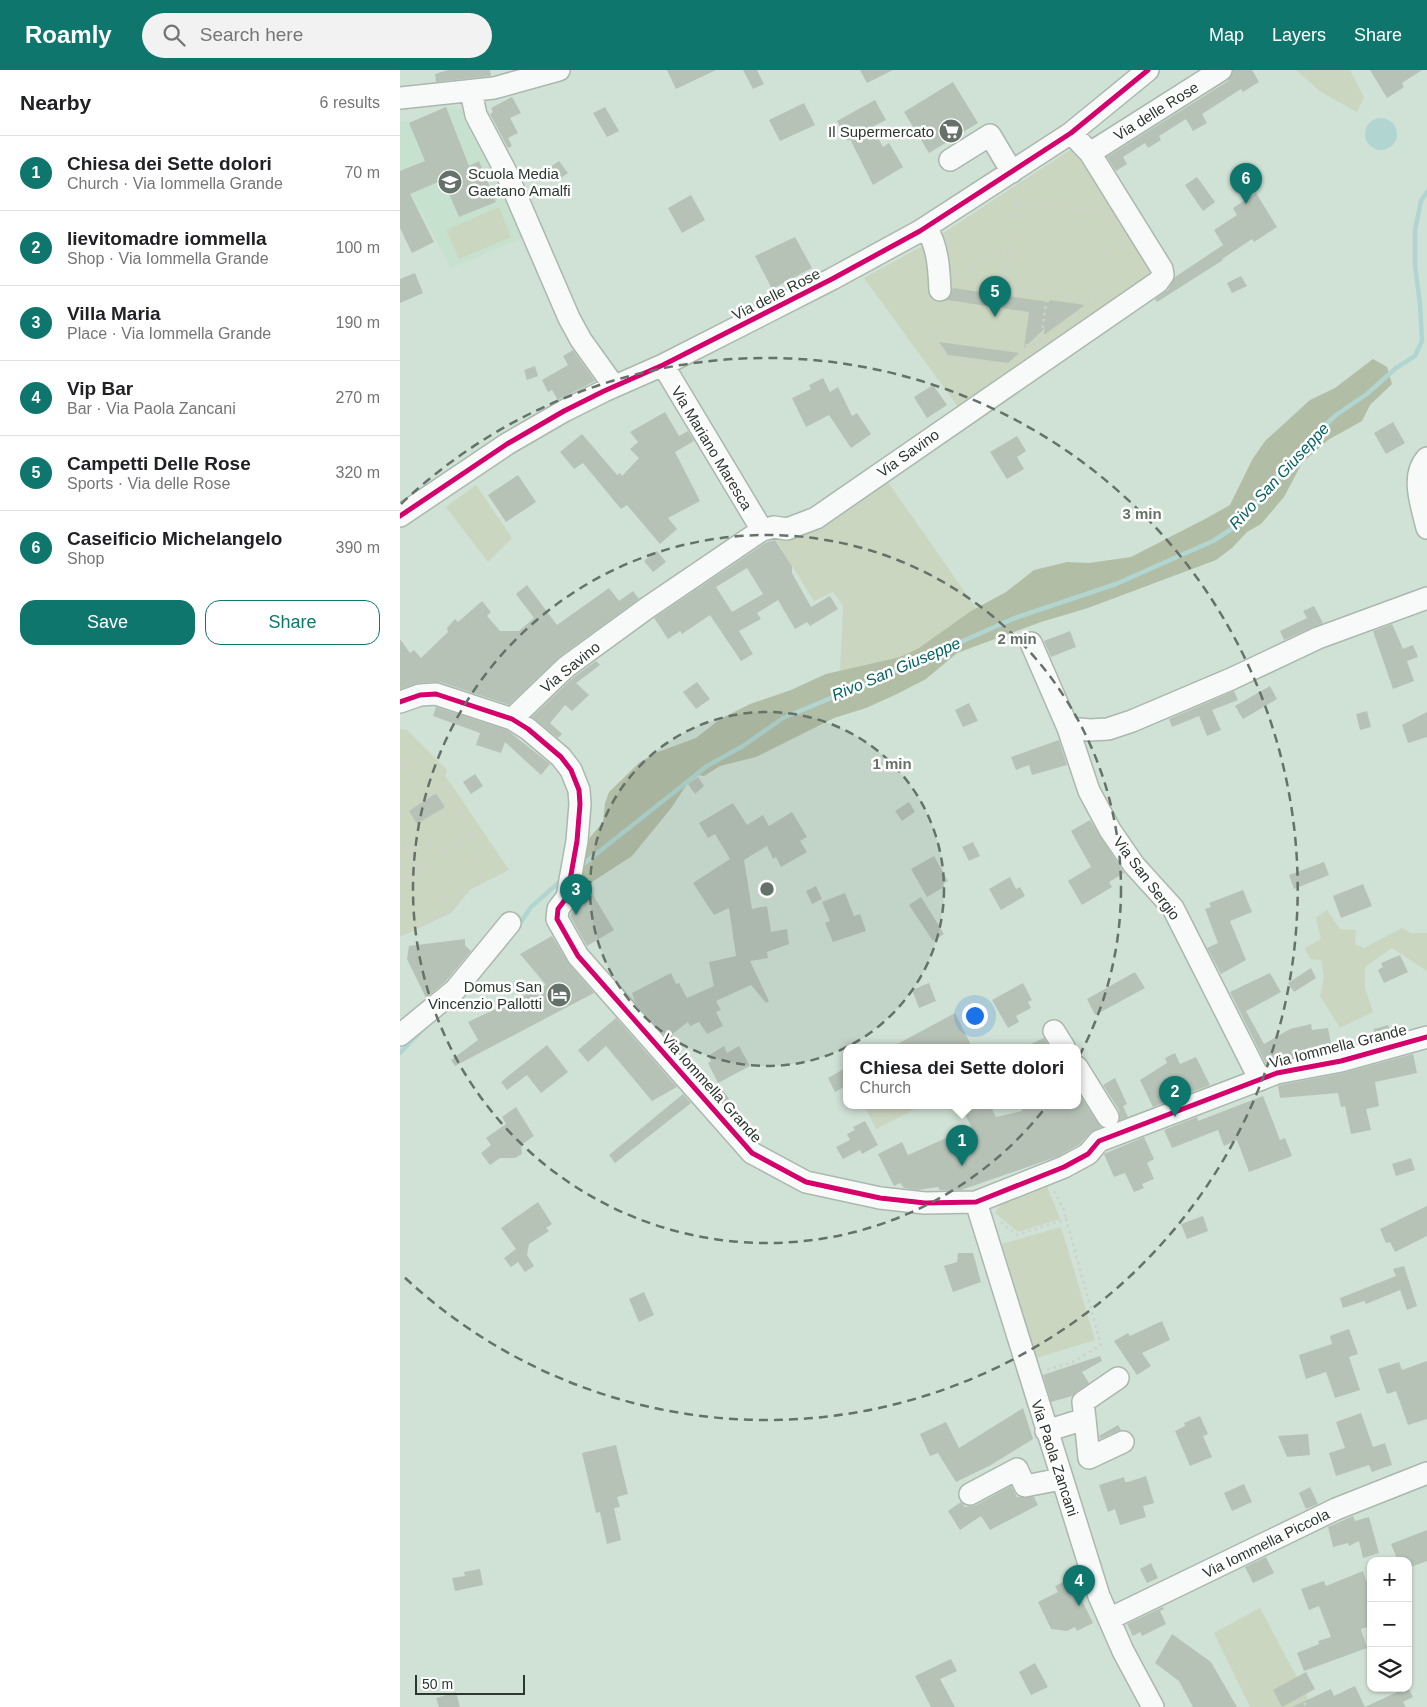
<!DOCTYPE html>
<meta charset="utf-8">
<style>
:root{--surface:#fff;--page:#f2f2f2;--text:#202124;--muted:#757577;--line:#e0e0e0;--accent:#0f766e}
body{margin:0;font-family:Arial,sans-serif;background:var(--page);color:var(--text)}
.controls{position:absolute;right:15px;bottom:15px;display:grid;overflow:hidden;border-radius:10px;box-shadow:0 1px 4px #0004}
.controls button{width:45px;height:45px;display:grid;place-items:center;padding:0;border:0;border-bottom:1px solid var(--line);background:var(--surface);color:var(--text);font:25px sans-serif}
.scale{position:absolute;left:15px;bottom:12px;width:110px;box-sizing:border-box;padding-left:5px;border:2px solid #2b372f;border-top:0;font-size:14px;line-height:18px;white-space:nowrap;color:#2b372f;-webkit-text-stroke:4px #fff;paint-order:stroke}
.you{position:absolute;left:574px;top:945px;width:18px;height:18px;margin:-12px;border:4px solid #fff;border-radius:50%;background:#1a73e8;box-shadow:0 0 0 8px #1a73e833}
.badge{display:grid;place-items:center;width:32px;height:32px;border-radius:50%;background:var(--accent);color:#fff;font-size:16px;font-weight:700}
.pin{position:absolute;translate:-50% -41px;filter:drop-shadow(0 1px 2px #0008)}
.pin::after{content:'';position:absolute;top:26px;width:18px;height:15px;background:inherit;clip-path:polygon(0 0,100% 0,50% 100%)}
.popup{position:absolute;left:443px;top:974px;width:238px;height:65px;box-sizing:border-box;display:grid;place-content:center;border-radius:10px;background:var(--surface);filter:drop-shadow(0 1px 4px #0005);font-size:16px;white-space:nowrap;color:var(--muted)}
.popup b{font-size:19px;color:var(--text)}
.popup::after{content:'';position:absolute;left:50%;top:100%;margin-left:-10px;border:10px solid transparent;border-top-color:var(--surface)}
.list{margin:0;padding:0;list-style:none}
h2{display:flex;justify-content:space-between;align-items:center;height:65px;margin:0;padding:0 20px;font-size:21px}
h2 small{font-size:16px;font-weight:400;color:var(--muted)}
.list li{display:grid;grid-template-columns:32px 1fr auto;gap:15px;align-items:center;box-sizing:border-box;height:75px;padding:0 20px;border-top:1px solid var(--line)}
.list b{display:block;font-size:19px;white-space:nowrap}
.list p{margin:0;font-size:16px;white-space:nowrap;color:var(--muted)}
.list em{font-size:16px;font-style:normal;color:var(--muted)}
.actions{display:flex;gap:10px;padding:15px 20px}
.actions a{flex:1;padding:11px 0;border:1px solid var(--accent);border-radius:15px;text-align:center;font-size:18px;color:var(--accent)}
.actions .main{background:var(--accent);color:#fff}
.icon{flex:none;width:28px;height:28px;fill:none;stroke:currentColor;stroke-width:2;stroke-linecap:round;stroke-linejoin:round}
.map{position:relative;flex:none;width:1027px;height:1637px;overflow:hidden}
header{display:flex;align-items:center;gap:30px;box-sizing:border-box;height:70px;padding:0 25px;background:var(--accent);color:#fff}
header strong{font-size:24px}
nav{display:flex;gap:28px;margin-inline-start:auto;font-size:18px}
.search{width:350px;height:45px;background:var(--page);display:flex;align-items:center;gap:12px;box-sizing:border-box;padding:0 18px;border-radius:28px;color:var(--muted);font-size:19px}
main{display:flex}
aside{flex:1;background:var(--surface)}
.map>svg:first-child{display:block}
.built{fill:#c6e2ce}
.green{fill:#cbd6c0}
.forest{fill:#b2bda5}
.water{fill:#b1d6d1}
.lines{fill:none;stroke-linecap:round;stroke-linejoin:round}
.stream{stroke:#b1d6d1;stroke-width:4.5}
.building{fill:#b7c2b7;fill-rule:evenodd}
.minor-casing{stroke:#aab8ae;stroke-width:24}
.path{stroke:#cdd1cd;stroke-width:2.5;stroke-dasharray:2.5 4;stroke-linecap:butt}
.minor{stroke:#f8faf9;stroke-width:21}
.cycleway-casing{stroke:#fff;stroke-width:8}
.cycleway{stroke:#d6006c;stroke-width:5}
.ring{fill:none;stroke:#657269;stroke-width:2.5;stroke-dasharray:9 6}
.labels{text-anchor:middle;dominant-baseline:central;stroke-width:5;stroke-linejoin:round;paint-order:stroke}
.street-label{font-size:15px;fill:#2b372f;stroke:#fff}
.poi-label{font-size:15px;fill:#2b372f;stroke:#fff;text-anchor:end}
.water-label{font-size:16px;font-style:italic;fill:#056463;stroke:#fff}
.centre{fill:#657269;stroke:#fff;stroke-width:2.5}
.ring-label{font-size:15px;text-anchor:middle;font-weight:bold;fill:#657269;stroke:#fff;stroke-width:5;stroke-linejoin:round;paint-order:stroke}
</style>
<header>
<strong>Roamly</strong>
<div class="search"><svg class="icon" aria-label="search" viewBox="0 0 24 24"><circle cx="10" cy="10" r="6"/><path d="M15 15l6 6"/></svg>Search here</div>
<nav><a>Map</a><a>Layers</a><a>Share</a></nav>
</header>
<main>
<aside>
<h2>Nearby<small>6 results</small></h2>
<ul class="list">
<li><span class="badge">1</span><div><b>Chiesa dei Sette dolori</b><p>Church · Via Iommella Grande</p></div><em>70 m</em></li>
<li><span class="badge">2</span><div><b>lievitomadre iommella</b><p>Shop · Via Iommella Grande</p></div><em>100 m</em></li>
<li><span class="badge">3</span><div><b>Villa Maria</b><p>Place · Via Iommella Grande</p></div><em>190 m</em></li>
<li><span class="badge">4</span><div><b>Vip Bar</b><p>Bar · Via Paola Zancani</p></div><em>270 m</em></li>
<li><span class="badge">5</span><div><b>Campetti Delle Rose</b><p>Sports · Via delle Rose</p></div><em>320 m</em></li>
<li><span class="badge">6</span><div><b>Caseificio Michelangelo</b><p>Shop</p></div><em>390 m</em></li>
</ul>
<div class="actions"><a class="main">Save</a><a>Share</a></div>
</aside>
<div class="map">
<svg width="1027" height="1637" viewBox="0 0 1027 1637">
<rect width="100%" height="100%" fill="#d0e1d5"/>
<path class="built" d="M46,37L61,40L65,43L130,165L51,198L20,139L0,148V51L9,53Z"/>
<path class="green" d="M896,0H950L964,27L957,42L921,22Z
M673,78L678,79L756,203L561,341L464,208L528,173Z
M99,137L111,167L59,189L46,160Z
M483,405L576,538L519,578L500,587L440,601L443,536L433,522L414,531L376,470Z
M76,415L112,468L88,492L46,437Z
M0,659L7,660L47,700L45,705L109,800L71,819L51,843L0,867Z
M927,840L940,859L956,860L955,874L964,878L1002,858L1011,863H1027V901L992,878L965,897V918L973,942L940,958L920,926L924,907L921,890L910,889L905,878L921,869L916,848Z
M464,1035H523L476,1059Z
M645,1111L660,1149L618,1162L595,1143L601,1134Z
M661,1157L695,1270L636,1288L602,1174Z
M860,1538L909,1630L903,1637H850L814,1563Z"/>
<path class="forest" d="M973,289L987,297L992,314L970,335L962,351L928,370L902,393L884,427L861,454L847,462L832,478L816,490L688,538L641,552L557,583L526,609L497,624L466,638L434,648L356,687L320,696L304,706L299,705L287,714L272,737L232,786L175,823L182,777L203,752L205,733L209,722L240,692L258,682L296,668L320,649L350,634L391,620L426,604L500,587L519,578L571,541L606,522L634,500L667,492L689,493L731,487L807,448L830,435L852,390L865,371L910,330L935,318Z"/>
<path class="water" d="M965 64a16 16 0 1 1 32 0a16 16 0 1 1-32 0Z"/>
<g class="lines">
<path class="stream" d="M181,796L307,696L343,676L383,648L472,611L615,548L716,514L813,471L836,456L900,379L936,345L967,324L996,298L1015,286L1022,271L1020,234L1015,196V160L1021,131L1027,122
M117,858L131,837L163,809
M0,983L25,957"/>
</g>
<path class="building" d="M48,0H90L91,6L36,12L35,4Z
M267,0H316L276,19Z
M343,0H357L364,14L353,19Z
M460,0H493L467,13Z
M833,0H852L859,12L843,22L841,19L802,44L807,53L793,61L786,49L759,66L761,70L748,78L745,73L723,87L727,94L716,101L707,87L828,11Z
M970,0H1022L1002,13L1004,17L987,28Z
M553,12L578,53L529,83L504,42Z
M112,27L121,43L110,48L118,63L108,68L112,76L108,78L90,44L93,42L91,38Z
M475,30L486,50L472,57L483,77L489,73L503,97L473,115L450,69L448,71L437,51Z
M404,33L415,55L380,71L369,50Z
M46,37L69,96L79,91L96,132L59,147L43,110L10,124L34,172L12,183L0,158V101L25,91L9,53Z
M205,37L219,61L207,67L193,43Z
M159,91L168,103L158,110L149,98Z
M797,107L815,132L803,141L785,115Z
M856,123L877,157L854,172L852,169L822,189L823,190L757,232L755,229L768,220L775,207L823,175L814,160L837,145L833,138Z
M291,125L305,150L282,163L268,138Z
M395,167L412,198L372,219L355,186Z
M15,203L23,223L0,233V209Z
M841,206L847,216L832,223L827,213Z
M553,218L649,232L650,230L685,235L644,265L645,258L624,278L629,242L547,230Z
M539,272L619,283L608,293L548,285Z
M173,280L195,311L158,330L152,320L148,322L142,310L168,295L163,286Z
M135,296L138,306L127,310L124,300Z
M423,308L430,322L438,317L452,346L457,343L471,364L451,378L429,345L406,357L392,328L411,319L409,315Z
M533,315L547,335L527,348L514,327Z
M265,342L279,366L288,361L294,371L275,382L300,431L268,448L277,459L260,474L227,435L221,439L183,393L174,399L160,382L182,364L217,405L220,403L222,406L239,388L230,379L238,372L230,362Z
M993,352L1005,373L986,384L974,363Z
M617,366L626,381L617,387L624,399L607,409L590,382Z
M118,405L136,432L106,452L88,425Z
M375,470L392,496V503L411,537L430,526L438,539L410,556L407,552L395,559L378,530L357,543L361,549L339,561L353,584L341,591L310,545L282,564L280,561L268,569L254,548L367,472ZM347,498L363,524L332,542L316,517Z
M257,481L266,492L253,502L244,491Z
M127,515L157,555L209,518L219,531L233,521L239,529L159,587L109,635L40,612L19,613L0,619V569L10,583L14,580L21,588L48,562L47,558L55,549L58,552L82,531L91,542L87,546L100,561H119L134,548L116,524Z
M914,536L923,553L884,570L880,561L907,548L903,541Z
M992,554L1003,579L1013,575L1018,587L1007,591L1014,611L993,619L973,561Z
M670,561L676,577L651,587L644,571Z
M196,591L200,595L176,613L189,625L172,641L165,635L150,653L162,664L158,668L132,647L174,607Z
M297,612L310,629L296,639L283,622Z
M870,616L877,629L843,649L835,636Z
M834,621L838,630L812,640L821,660L807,666L799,646L772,657L769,649Z
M569,633L578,651L563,657L555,640Z
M36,637L107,660L150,694L141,705L105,672L101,683L76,675L80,663L33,646Z
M967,641L971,657L960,660L956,644Z
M1027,642V667L1008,673L1002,655Z
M659,670L667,695L632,705L629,695L616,700L611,687Z
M75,704L83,716L71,724L63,712Z
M298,707L304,716L295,724L288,714Z
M36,723L45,737L17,754L9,741Z
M509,732L515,742L502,751L495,741Z
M333,733L347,755L363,745L369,756L392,742L407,767L400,771L407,782L381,797L376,787L373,789L367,776L344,790L352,839L367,836L371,862L387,859L389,874L367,882L368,888L350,891L369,931L366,933L351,915L316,931L321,940L316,942L323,956L307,964L299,952L290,956L288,952L267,968L235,932L232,923L271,903L276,914L279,913L287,928L314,916L309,892L336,886L329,838L314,845L293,813L330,789L315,764L308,768L299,753Z
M690,750L724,803L709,812L712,817L682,835L668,811L691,797L671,761Z
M573,772L580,786L569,791L562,777Z
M534,786L548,811L543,814L544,817L527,827L511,799Z
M924,792L929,805L894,819L889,805Z
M610,807L616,819L620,817L625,826L601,840L589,819Z
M963,814L972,836L941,848L933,826Z
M187,815L214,860L187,876L170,846L179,830L181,819Z
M416,816L422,829L412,834L406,821Z
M843,820L852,842L830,851L846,890L821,904L807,878L818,873L805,839L811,837L809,833Z
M445,823L454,846L460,844L466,861L433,872L425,853L430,851L422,832Z
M521,827L544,864L533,871L509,835Z
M152,866L169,894L194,923L55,996L51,990L78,970L68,952L146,915L120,884Z
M65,869V875L71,881L46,911L26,928L7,889L9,876Z
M1000,885L1008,902L984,913L978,900L983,897L981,893Z
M911,898L916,908L894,922L888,913Z
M735,902L745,918L695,945L687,929Z
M870,903L881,922L846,941L864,974L890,959L911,954L912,960L928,958L932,980L866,994L830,922Z
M529,913L536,931L519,938L512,920Z
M623,913L632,930L628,932L631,938L616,946L619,952L608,958L592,930Z
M555,943L572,977H492Z
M216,948L277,1017L252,1031L206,976L188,992L178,980Z
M988,955L991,964L963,972L962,966L974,963V959Z
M644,968L649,977H624Z
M147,975L168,1002L141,1023L127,1005L107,1020L101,1012Z
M324,976L327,983L339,976L350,996L318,1013L308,993L311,991L308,986Z
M775,983L780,994L796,987L810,1015L753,1037L740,1010L767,993L765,988Z
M1013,984L1017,1003L975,1012L979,1036L966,1039L971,1060L951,1064L945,1036L941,1037L938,1023L880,1028L878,1016L880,1015L943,1003Z
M447,997V1015L435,1022L428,1008Z
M715,1008L727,1034L723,1036L728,1047L720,1050L719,1040L703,1015Z
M321,1017L329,1029L324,1032L314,1021Z
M677,1021L701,1057L690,1063L680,1074L659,1086L561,1120H540L538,1117L518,1120L504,1118L500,1113L494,1116L478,1084L502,1072L508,1085L571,1057L564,1042L572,1038L571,1035H590L596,1047L622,1041L619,1035H677Z
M283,1024L291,1033L215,1093L209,1085Z
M863,1026L880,1070L885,1068L892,1086L849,1102L837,1070L824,1076L818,1060L772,1078L764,1060L797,1047L798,1051Z
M116,1037L134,1066L121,1075L122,1084L115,1088H100L90,1095L81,1083L91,1075L86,1068L106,1054L102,1047Z
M465,1051L478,1075L462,1084L460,1080L443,1089L436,1077L450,1070L447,1064L455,1060L453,1057Z
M744,1067L754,1089L747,1093L754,1109L742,1114L744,1118L734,1122L725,1103L714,1107L704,1084Z
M1011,1088L1015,1100L996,1106L992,1094Z
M138,1132L152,1154L146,1158L149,1161L129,1174L127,1185L134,1196L125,1202L118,1192L111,1197L104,1188L116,1179L101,1158Z
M1027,1136V1166L995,1182L990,1172L986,1173L980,1159Z
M803,1146L808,1161L787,1169L781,1154Z
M558,1183H573L581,1212L553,1222L544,1196L557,1192Z
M1004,1196L1017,1236L1007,1240L1000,1220L966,1234L964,1231L943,1238L940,1228L996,1206L993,1199Z
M244,1222L254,1245L239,1252L229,1229Z
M762,1251L770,1270L742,1283L751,1296L737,1305L714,1271L728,1263L730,1266Z
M949,1259L958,1284L949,1287L960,1320L935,1328L926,1302L906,1309L899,1285L932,1274L930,1266Z
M700,1286L702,1291L682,1302L689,1313L672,1326L651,1332L643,1305Z
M1027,1291V1349L1008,1355L996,1321L987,1324L978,1299L999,1292L1002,1300Z
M623,1338L633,1369L591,1395L556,1412L538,1383L530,1386L520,1364L546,1352L559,1378Z
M961,1343L973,1377L985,1373L992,1395L972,1402L969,1395L936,1406L929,1383L945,1378L936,1352Z
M800,1346L808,1364L803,1366L812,1387L790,1396L775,1361L785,1356L784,1353Z
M718,1355L721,1360L700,1369L699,1366Z
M908,1364L910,1385L887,1387L878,1366Z
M216,1375L228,1424L217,1427L220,1437L214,1438L221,1470L207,1474L200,1442L196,1443L182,1383Z
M746,1406L754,1433L743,1436L746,1447L720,1455L715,1439L708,1442L699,1415L724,1407L725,1412H728Z
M844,1414L852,1432L832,1441L824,1423Z
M611,1416L617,1427H634L638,1435L590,1460L581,1446L560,1460L548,1441L561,1432L565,1437L576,1435Z
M910,1417L918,1434L906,1439L899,1423Z
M953,1446L955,1451L969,1447L979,1483L963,1488L959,1471L949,1476L948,1473L933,1477L928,1457Z
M1027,1460V1491L1008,1498V1491H998L991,1474Z
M866,1487L874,1503L853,1513L845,1497Z
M751,1493L758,1508L747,1513L740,1499Z
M80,1499L83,1515L55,1521L52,1508L65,1506L64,1502Z
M963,1501L971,1525V1556L961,1559L967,1578L904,1601L897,1583L919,1574L918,1571L931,1567L919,1536L909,1540L901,1519L924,1511L926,1516Z
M671,1508L693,1553L677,1561L675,1557L667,1561L651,1559L638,1532L658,1522L655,1516Z
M763,1537L764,1539L760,1541L766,1554L742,1566L740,1562L733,1566L727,1554Z
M772,1564L811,1592L837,1637H793L779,1611L755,1593Z
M551,1589L557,1601L540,1609L555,1637H531L515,1606Z
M635,1593L648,1617L631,1625L619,1602Z
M906,1602L915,1619L882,1637L873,1620Z
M955,1616L965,1637H892L931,1619L934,1626Z
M1008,1617L1013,1627L1003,1632L1006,1637H965Z
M56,1622L60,1637H39L36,1628Z"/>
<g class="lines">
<defs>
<path id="minor" d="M71,22L76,45L106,102L169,248L181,270L214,316
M0,28L94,18L159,0
M690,83L821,0
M550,90L590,65L612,102
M526,157C538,177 539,198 540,220
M263,295L362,460
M1027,388C1010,406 1022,436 1027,458
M0,446L107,374L164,341L204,321L263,295L432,209L520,161L671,63L748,0
M631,573L668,658
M0,632L20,625L36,624L112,649L128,659L161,687L171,700L179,720L180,734L177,771L167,827L158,839L157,849L178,886L352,1083L406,1112L480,1128L525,1133L576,1132L664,1097L688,1084L699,1071L877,1003L941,991L1027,967
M112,649L166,597L247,538L362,460L374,457L387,459L416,448L758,212L763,205L762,199L690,83L671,63
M654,961L664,977
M0,965L55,920L110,853
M677,997L708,1047
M860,1010L773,838L734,795L710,760L689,721L668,658L690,660L708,659L732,651L831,609L918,568L1027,528
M576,1132L699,1526L723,1581L753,1637
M685,1349L689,1388L723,1372
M646,1361L685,1349L683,1332L718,1308
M570,1424L617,1399L625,1416L661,1409
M709,1549L936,1439L1027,1403"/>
</defs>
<use href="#minor" class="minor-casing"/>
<path class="path" d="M557,208L592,181L609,183
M696,231L604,219L616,131L708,144
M695,232L698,227L710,147
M538,238L532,270L548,289L602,297
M641,271L647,225
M624,282L626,275H634
M0,692L30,725
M0,744L45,717L79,775V801L84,810L70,818L49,842L0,865
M0,768L43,830
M0,810L74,765
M40,847L38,838L42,831L50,829L57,833
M654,1121L664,1140L666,1149
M601,1152L617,1165L666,1149L701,1275L673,1292L646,1300
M904,1633L907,1637"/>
<use href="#minor" class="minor"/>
<defs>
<path id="cycleway" d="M0,446L107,374L164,341L204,321L263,295L432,209L520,161L671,63L748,0
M0,632L20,625L36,624L112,649L128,659L161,687L171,700L179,720L180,734L177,771L167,827L158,839L157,849L178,886L352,1083L406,1112L480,1128L525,1133L576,1132L664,1097L688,1084L699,1071L877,1003L941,991L1027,967"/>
</defs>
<use href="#cycleway" class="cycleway-casing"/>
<use href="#cycleway" class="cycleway"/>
</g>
<circle cx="367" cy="819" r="177" fill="#657269" fill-opacity=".12"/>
<g class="ring">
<circle cx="367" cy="819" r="177"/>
<circle cx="367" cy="819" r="354"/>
<path d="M1 434A531 531 0 1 1 1 1204"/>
</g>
<defs>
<symbol id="supermarket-disc" viewBox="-11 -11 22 22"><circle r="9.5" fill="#657269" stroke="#fff"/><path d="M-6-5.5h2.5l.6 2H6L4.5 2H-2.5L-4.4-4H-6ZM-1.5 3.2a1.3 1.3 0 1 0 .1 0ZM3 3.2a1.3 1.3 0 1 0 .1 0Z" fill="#fff"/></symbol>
<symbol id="school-disc" viewBox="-11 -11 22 22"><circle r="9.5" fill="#657269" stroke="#fff"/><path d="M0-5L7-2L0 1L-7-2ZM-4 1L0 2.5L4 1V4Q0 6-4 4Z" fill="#fff"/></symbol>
<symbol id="hotel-disc" viewBox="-11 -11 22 22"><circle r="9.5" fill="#657269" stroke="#fff"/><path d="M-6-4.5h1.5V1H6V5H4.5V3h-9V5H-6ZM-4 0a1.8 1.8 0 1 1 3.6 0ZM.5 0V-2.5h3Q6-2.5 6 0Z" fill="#fff"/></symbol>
</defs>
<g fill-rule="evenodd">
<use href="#supermarket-disc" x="537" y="47" width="28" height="28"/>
<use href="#school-disc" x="36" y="98" width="28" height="28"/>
<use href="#hotel-disc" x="145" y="911" width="28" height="28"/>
</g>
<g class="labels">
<g class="street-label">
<text transform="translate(756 41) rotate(-32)">Via delle Rose</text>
<text transform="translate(376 224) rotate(-27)">Via delle Rose</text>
<text transform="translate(312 378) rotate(59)">Via Mariano Maresca</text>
<text transform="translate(508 383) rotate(-35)">Via Savino</text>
<text transform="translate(170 597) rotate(-39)">Via Savino</text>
<text transform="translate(747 808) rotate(53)">Via San Sergio</text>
<text transform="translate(938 976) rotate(-14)">Via Iommella Grande</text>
<text transform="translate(312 1018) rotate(48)">Via Iommella Grande</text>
<text transform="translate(655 1388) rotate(72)">Via Paola Zancani</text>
<text transform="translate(866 1473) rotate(-26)">Via Iommella Piccola</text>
</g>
<g class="poi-label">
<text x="534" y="61">Il Supermercato</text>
<text x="68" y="103" text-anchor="start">Scuola Media<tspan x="68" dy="17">Gaetano Amalfi</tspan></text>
<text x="142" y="916">Domus San<tspan x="142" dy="17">Vincenzio Pallotti</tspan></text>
</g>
<g class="water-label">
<text transform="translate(879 406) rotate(-47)">Rivo San Giuseppe</text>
<text transform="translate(496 599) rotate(-23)">Rivo San Giuseppe</text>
</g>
</g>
<circle cx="367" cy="819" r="8" class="centre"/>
<g class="ring-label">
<text x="742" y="449">3 min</text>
<text x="617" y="574">2 min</text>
<text x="492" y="699">1 min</text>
</g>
</svg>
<div class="controls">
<button>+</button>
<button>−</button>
<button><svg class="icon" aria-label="layers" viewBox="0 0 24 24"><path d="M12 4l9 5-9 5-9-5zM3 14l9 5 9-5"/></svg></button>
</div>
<div class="scale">50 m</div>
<div class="you"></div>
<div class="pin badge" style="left:562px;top:1096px">1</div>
<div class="popup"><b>Chiesa dei Sette dolori</b>Church</div>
<div class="pin badge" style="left:775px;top:1047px">2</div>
<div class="pin badge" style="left:176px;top:845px">3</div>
<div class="pin badge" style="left:679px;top:1536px">4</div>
<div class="pin badge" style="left:595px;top:247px">5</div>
<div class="pin badge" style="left:846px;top:134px">6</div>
</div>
</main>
